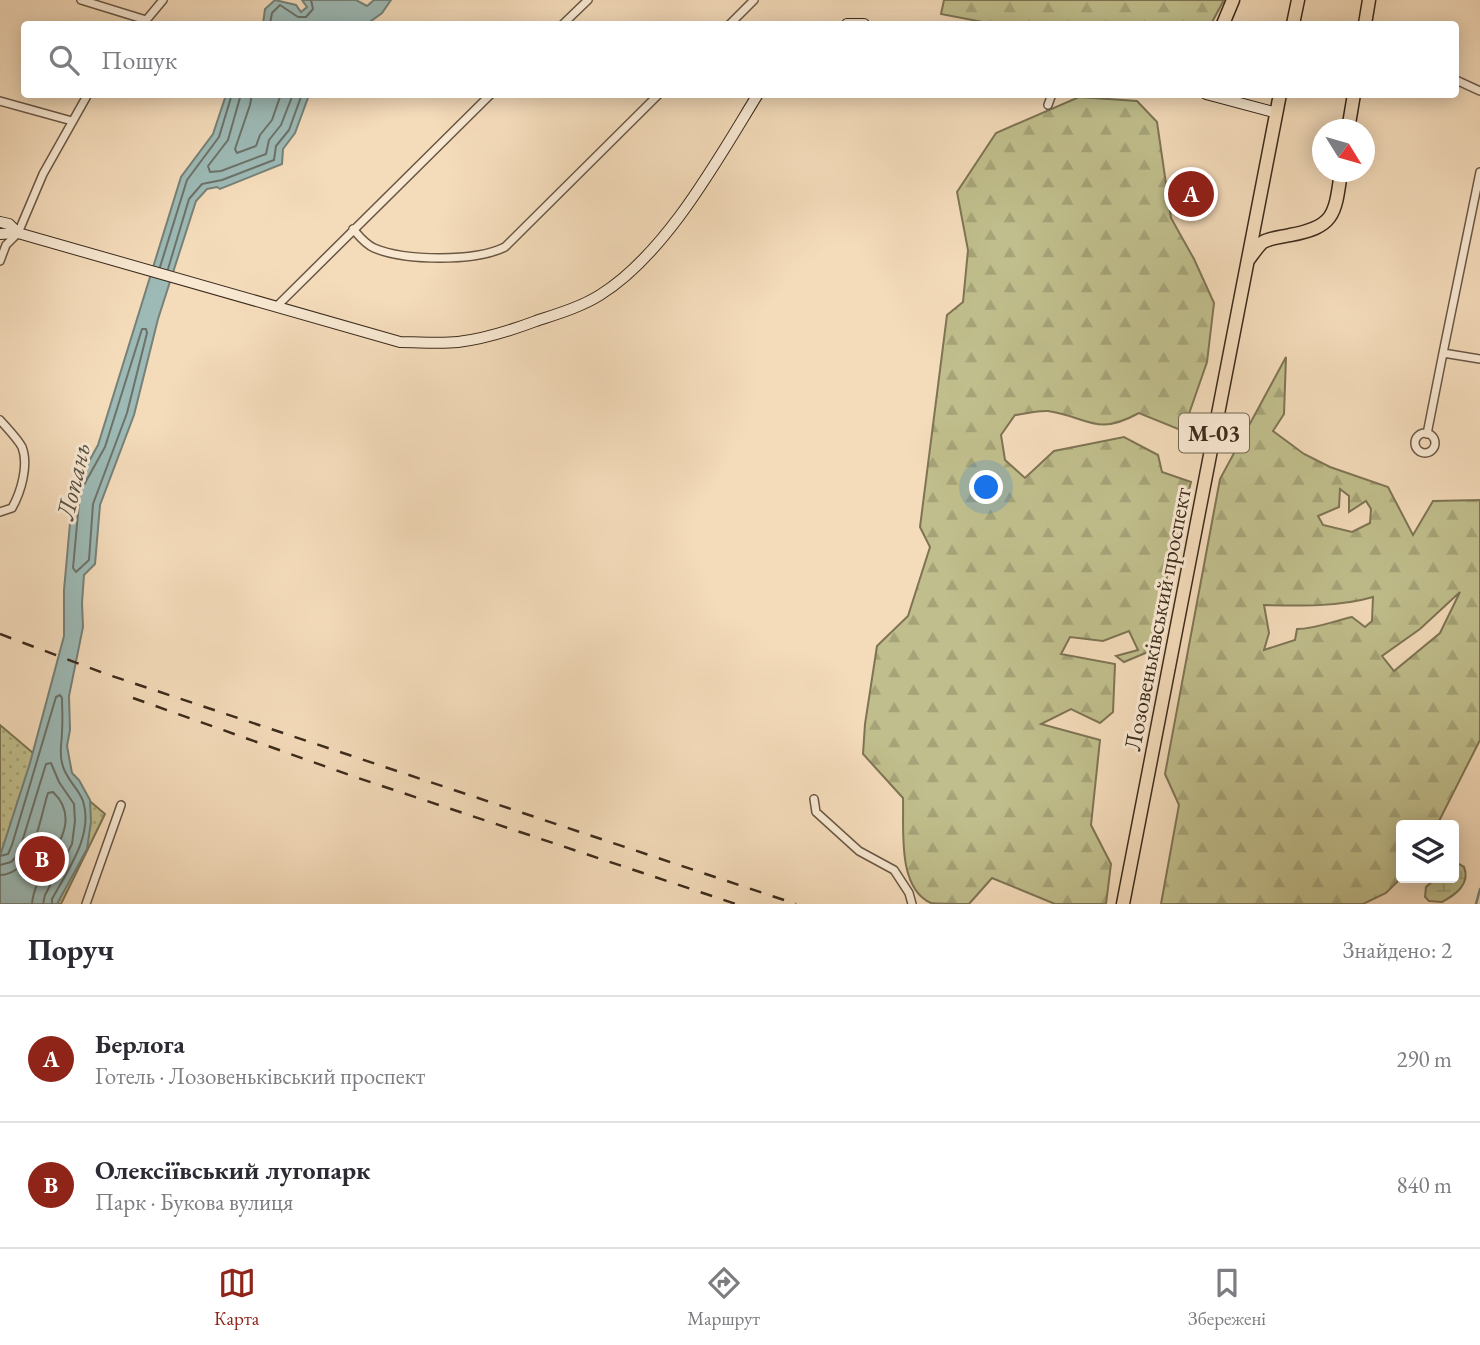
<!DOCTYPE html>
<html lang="uk">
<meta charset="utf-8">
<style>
:root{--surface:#fff;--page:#f2f2f3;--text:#2b2b33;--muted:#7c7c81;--line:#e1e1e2;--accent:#8f2418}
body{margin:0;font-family:"EB Garamond",serif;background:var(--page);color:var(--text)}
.controls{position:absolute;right:21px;bottom:21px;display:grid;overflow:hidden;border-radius:7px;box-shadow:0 4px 18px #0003}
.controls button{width:63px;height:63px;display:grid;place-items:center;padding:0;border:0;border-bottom:2px solid var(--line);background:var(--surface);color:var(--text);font:35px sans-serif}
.compass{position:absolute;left:1312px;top:119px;width:63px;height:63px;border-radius:50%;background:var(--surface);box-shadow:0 4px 18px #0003;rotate:127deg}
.you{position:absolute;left:987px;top:488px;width:24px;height:24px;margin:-18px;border:5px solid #fff;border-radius:50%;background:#1a73e8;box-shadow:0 0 0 10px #1a73e833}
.badge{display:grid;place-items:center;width:46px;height:46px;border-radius:50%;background:var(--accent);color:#fff;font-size:23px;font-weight:700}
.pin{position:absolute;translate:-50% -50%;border:4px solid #fff;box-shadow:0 2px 7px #0006}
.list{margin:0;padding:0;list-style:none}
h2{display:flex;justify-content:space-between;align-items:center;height:91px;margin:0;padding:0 28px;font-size:30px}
h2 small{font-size:23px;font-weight:400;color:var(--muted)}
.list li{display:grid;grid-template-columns:46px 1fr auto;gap:21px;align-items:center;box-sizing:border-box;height:126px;padding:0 28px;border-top:2px solid var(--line)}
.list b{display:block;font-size:26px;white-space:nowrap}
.list p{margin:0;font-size:23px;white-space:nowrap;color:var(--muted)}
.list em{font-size:23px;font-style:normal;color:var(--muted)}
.icon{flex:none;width:38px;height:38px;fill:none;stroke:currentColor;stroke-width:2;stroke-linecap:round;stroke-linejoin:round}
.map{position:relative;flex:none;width:1480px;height:904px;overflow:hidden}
.search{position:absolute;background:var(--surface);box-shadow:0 4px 18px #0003;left:21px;right:21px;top:21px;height:77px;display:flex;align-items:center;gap:18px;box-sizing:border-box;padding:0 24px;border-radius:7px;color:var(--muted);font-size:26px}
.sheet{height:343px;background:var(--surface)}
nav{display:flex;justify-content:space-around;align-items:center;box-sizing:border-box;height:98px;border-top:2px solid var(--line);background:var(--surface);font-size:19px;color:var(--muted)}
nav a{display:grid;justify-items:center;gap:4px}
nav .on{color:var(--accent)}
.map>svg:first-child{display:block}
.forest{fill:url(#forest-firs);stroke:#7e7454;stroke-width:2;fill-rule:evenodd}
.wetland{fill:url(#wetland-marsh);stroke:#7e7454;stroke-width:2}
.park{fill:url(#park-dots);stroke:#7e7454;stroke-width:2}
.water{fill:#9dbab6;stroke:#768178;stroke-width:2}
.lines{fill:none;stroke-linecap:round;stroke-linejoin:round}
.shore{stroke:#6c7269;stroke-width:2}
.stream{stroke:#768178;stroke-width:2.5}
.street-casing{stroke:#6a5744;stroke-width:10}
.secondary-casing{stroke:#3c2b1c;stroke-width:12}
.highway-casing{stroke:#3c2b1c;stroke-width:15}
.street{stroke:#f8e8d2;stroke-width:7}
.secondary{stroke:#f8e8d2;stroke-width:10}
.highway{stroke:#f4dbba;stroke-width:12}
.rail{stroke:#3c2b1c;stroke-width:2.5;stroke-dasharray:12 12;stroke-linecap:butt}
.labels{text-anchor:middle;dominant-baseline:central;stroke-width:6;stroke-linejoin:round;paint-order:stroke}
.shield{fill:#f8e8d2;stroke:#746453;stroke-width:2}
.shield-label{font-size:23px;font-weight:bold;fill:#3c2b1c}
.street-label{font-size:24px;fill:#3c2b1c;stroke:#f8e8d2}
.water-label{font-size:26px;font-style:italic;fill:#544f42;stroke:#f8e8d2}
</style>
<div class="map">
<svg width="1480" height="904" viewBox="0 0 1480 904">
<defs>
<pattern id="forest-firs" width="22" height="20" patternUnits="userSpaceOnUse" patternTransform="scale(1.75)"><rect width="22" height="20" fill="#c0be8c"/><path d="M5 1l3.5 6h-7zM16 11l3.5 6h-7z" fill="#a6a378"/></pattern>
<pattern id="wetland-marsh" width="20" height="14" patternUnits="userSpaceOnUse" patternTransform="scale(1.75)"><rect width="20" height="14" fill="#c0be8c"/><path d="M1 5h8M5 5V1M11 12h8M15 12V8" fill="none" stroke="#a6a378"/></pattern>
<pattern id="park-dots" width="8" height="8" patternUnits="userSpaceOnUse" patternTransform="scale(1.75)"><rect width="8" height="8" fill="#c0be8c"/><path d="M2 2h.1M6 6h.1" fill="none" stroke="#a6a378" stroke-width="1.8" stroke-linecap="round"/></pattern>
</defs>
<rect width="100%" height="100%" fill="#f4dbba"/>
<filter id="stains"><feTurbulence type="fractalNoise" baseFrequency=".00286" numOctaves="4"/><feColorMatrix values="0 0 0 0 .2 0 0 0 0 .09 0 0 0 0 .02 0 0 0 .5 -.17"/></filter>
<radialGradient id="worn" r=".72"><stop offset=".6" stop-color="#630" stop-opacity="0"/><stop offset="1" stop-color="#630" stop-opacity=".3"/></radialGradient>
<path class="forest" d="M944,0H1224L1211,24H993L941,14Z
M1079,97L1137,101L1157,122L1171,218L1194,259L1214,303L1207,362L1183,431L1139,413C1095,437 1089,417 1048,411C1038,410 1025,414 1015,415L1001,435L1005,460L1025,478L1054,451L1124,437L1158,455L1162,472L1191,482L1148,652L1124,662L1116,656L1138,650L1129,631L1103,641L1070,637L1061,654L1115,664L1113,712L1100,723L1071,709L1041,724L1100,740L1091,825L1111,864L1106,904H1055L992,878L969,904C958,904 941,904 931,903C897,888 904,829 903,798L863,754L865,724L877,646L908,616L930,547L920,527L947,315L963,302L968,250L957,192L996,133Z
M1286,357L1284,414L1273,431L1304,454L1330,467L1388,487L1413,535L1433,501L1480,500V740L1437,825H1401V878L1386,893L1363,904H1161L1179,805L1165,774L1220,479ZM1340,489L1349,496V512L1366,501L1371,509L1370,523L1352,532L1323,525L1318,516L1339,507ZM1460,592L1440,633L1394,671L1382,656L1420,629ZM1373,597L1372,621L1365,627L1352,617C1333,621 1316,629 1297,629L1295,640L1264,650L1269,633L1264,605C1300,606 1339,607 1373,597Z"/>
<path class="wetland" d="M1454,861L1464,867C1471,884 1455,895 1442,902L1429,901L1425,897L1426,887L1436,878H1454Z"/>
<path class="park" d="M0,725L105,814L61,904H0Z"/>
<path class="water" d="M275,0L296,5L301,12L307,7L302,0H356L367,6L374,0H391L382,13L367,24H263L265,9Z
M226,95H309L295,133L283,149L282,164L220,189L217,187L207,189L196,201L158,319L134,415L100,505L95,564L84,575L82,603L83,627L69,696L70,730L67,746L72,773L79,780L90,800L91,822L87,849L57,904H0V856L30,763L64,636V590L73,490L98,445L181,177L213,134Z"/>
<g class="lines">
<path class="shore" d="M270,24L272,13L280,5L298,17H306L313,9L311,0
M241,94L228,140L208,166L210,172L221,171L266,154L269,140L281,125L293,94
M252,94L250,105L235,149L237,153L256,146L260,135L272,120L281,94
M160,267L187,180L219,137L232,94
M168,269L189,199L202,184L222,180L274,160L276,146L289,130L302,94
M142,329H146L147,333L127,413L93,504L89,560L76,572L73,568L80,492L105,447Z
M0,856L8,854L12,845L56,697L60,695L62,698C62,709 63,720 62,731C62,742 59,752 62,763C65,779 78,787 83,801C94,835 67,871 52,899V904
M0,865L11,862L18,855L46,764L51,763L59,782L74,804L75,821L72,844L45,895L43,904
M0,875C34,874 39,820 48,793L53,792C90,827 34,867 32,904"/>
<path class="stream" d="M1476,904L1480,889"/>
<defs>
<path id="street" d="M81,0L146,20
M143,24L163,0
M563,24L588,0
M730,24L754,0
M1456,80L1480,91
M0,101L72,121
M1048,105L1052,94
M1480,172L1443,353L1480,359
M353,229C359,236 365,244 374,248C405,261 475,262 505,247L659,94
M0,261L6,245L18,233L43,174L88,94
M276,307L491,94
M0,420C7,428 17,438 22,447C29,465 21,492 12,508L0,512
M1415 443a10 10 0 1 1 20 0a10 10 0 1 1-20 0Z
M1427,434L1443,353
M814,799L816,812L859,851L894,870L909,893L912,904
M86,904L121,805"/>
<path id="secondary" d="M847,24H864
M1206,94L1277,113
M0,222L9,224L18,233
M0,234L18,233L400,342C419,342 439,344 458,342C484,339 512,330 536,321C557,314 581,307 600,295C666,254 718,159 758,94"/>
<path id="highway" d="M1223,24L1233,0
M1293,24L1298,0
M1365,24L1369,0
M1348,130L1354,94
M1249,259C1253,254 1258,246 1263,242C1270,238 1282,237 1290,235C1335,227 1335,214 1341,172
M1123,904L1280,94"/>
</defs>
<use href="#street" class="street-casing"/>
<use href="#secondary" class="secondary-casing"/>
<use href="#highway" class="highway-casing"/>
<use href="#street" class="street"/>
<use href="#secondary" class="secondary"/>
<use href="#highway" class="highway"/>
<path class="rail" d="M0,634L106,674L796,904
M133,698L355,777L736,904"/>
</g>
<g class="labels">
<rect class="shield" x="1179" y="413.5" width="70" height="39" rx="5"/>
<g class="shield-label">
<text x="1214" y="433">М-03</text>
</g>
<g class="street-label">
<text transform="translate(1157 619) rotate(-79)">Лозовеньківський проспект</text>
</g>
<g class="water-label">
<text transform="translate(73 481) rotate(-77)">Лопань</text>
</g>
</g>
<rect width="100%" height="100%" filter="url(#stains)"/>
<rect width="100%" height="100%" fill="url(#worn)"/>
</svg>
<div class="controls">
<button><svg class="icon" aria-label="layers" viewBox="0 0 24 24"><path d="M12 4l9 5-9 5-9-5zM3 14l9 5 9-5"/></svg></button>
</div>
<svg class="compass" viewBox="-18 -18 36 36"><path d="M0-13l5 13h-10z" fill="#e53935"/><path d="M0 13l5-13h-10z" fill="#7c7c81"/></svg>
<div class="you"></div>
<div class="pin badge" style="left:1191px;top:194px">A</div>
<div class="pin badge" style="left:42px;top:859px">B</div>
<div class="search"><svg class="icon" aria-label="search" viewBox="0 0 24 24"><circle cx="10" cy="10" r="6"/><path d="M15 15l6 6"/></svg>Пошук</div>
</div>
<section class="sheet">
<h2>Поруч<small>Знайдено: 2</small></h2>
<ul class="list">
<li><span class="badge">A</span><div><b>Берлога</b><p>Готель · Лозовеньківський проспект</p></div><em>290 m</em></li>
<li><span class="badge">B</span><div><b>Олексіївський лугопарк</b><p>Парк · Букова вулиця</p></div><em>840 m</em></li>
</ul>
</section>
<nav>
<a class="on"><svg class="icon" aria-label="map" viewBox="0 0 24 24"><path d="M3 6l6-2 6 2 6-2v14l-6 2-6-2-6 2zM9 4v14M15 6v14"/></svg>Карта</a>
<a><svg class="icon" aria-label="directions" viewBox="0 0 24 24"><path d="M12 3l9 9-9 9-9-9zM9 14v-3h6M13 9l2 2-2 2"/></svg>Маршрут</a>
<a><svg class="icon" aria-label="saved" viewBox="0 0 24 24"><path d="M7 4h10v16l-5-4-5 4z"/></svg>Збережені</a>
</nav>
